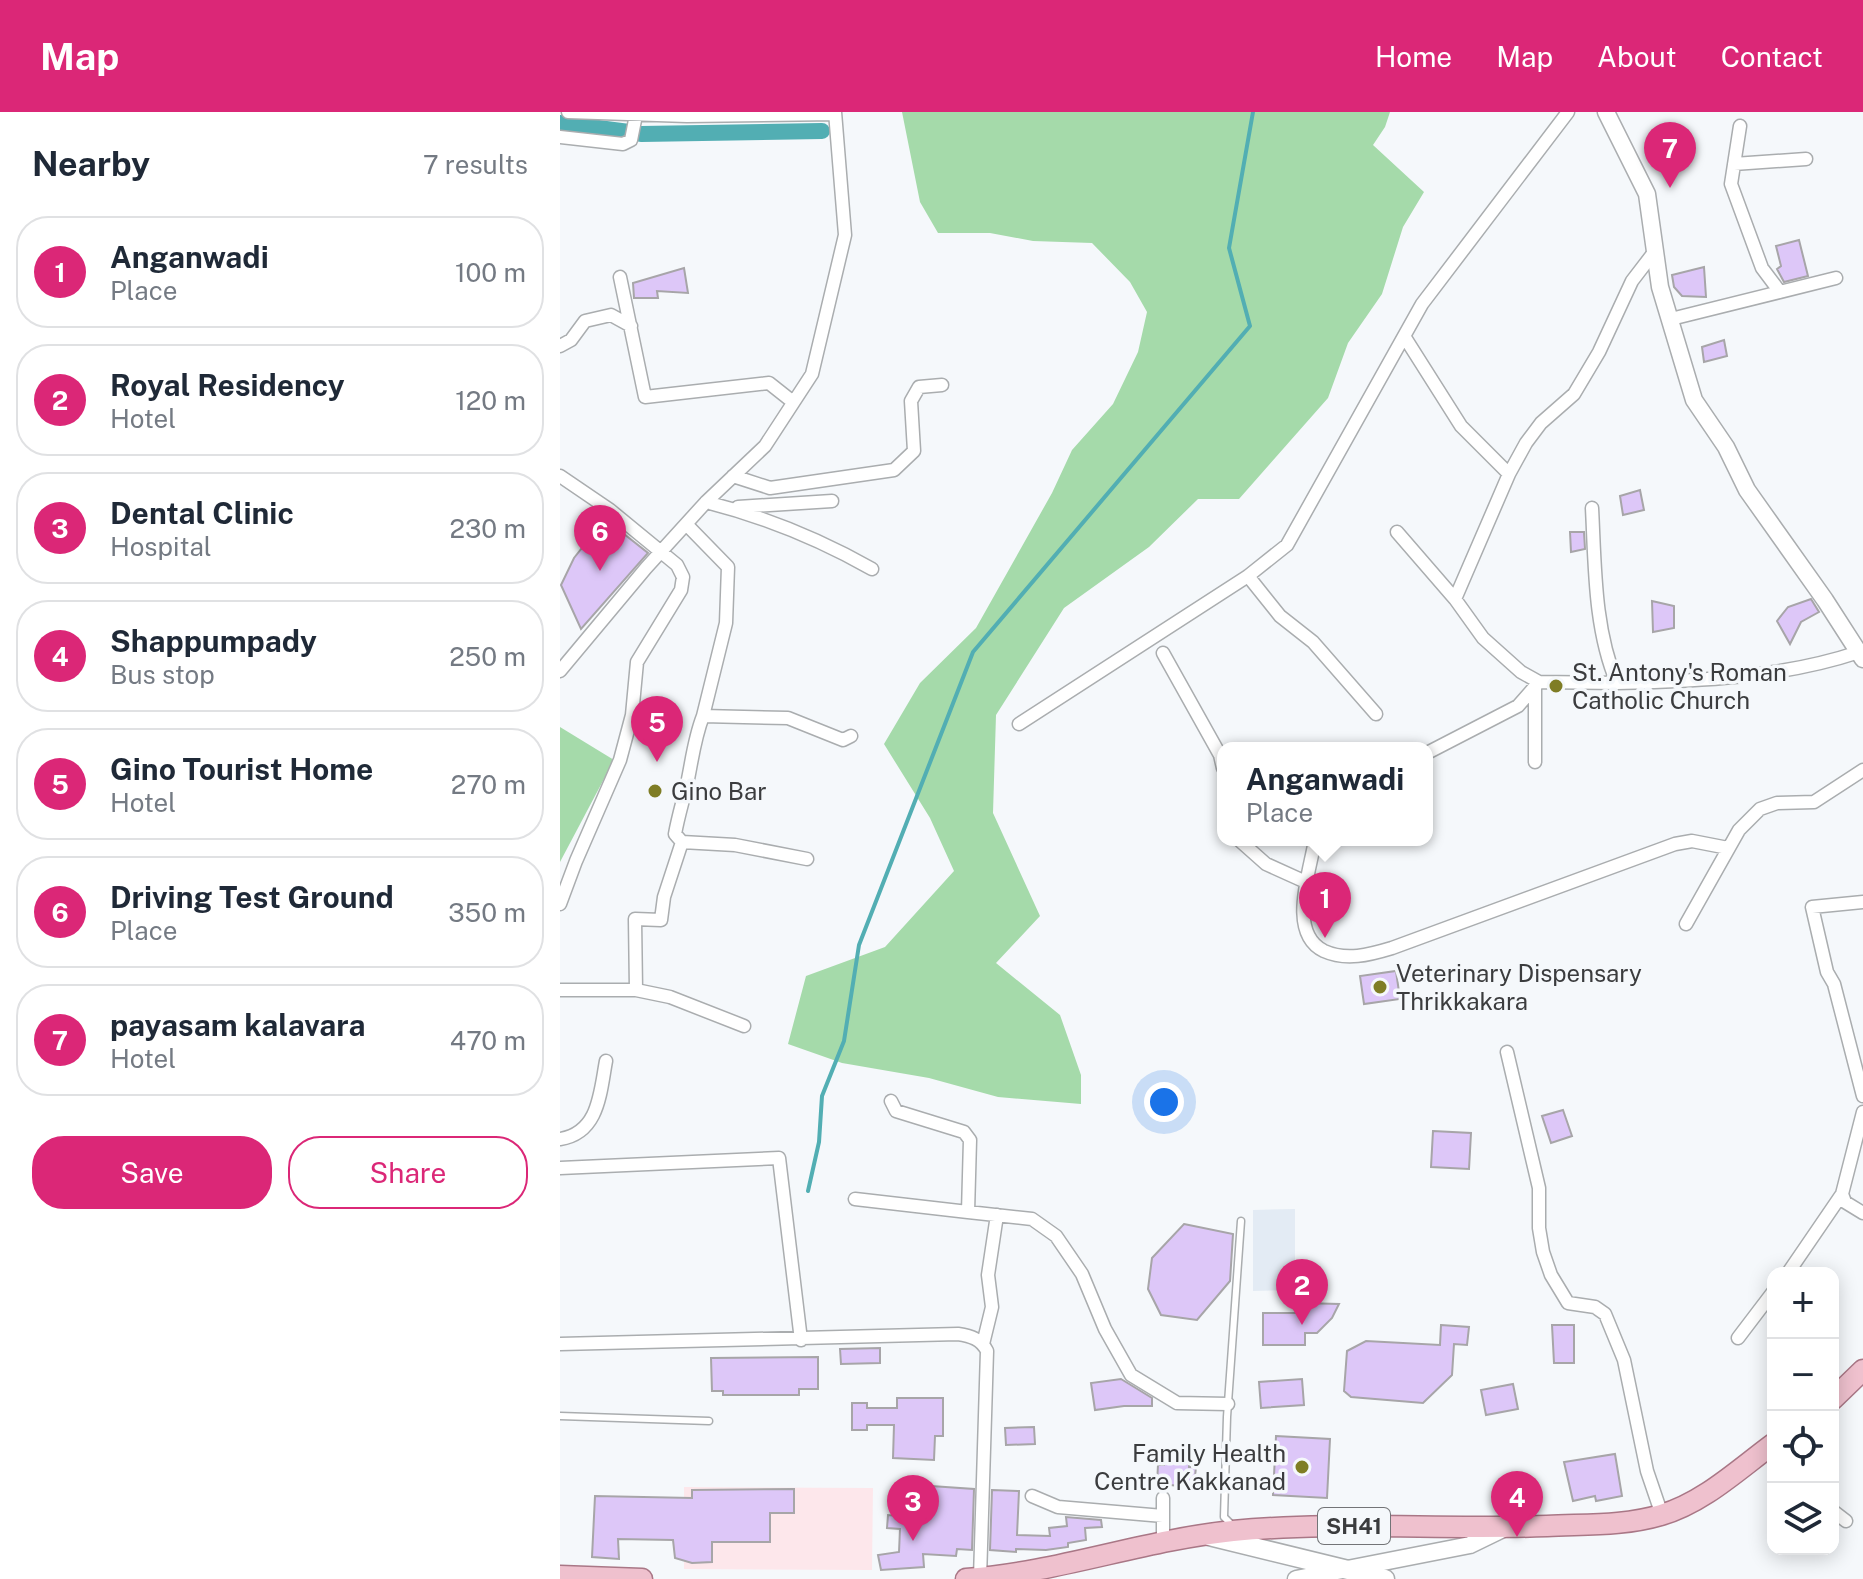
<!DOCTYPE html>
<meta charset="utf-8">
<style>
:root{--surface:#fff;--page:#f2f2f3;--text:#1f2937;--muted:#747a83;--line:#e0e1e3;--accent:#db2777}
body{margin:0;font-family:"Public Sans",sans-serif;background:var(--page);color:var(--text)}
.controls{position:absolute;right:24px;bottom:24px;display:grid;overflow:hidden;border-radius:16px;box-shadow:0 4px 20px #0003}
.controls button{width:72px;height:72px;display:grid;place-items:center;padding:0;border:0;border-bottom:2px solid var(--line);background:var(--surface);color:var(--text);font:40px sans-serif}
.you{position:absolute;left:604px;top:990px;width:28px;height:28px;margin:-20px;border:6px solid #fff;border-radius:50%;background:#1a73e8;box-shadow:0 0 0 12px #1a73e833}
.badge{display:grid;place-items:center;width:52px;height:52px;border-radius:50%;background:var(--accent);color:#fff;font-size:26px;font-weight:700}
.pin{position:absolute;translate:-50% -66px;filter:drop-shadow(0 2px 4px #0008)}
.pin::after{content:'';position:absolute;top:42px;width:28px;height:24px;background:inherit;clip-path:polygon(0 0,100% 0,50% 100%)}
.popup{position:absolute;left:657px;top:630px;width:216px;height:104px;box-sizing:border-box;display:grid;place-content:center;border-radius:16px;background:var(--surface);filter:drop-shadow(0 2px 6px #0005);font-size:26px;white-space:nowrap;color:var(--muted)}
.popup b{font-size:30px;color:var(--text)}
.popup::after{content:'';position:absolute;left:50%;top:100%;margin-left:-16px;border:16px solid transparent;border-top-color:var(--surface)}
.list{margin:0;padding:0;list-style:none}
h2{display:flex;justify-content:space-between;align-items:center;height:104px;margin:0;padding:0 32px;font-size:34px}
h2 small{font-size:26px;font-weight:400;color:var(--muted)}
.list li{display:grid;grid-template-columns:52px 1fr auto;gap:24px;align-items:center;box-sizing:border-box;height:112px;margin:0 16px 16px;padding:0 16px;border:2px solid var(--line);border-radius:32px}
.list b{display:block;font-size:30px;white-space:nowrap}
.list p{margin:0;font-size:26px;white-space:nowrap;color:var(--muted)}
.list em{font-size:26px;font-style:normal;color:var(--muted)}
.actions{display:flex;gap:16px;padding:24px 32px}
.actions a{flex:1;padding:18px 0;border:2px solid var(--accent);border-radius:32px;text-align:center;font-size:28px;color:var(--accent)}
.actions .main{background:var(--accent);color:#fff}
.icon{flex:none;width:44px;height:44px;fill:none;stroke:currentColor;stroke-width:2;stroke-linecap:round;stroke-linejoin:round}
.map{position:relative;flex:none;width:1303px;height:1467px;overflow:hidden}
header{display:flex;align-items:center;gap:48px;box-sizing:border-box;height:112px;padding:0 40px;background:var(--accent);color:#fff}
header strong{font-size:38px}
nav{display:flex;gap:44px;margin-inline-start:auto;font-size:28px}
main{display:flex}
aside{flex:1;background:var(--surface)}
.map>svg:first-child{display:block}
.built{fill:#e3ebf4}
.education{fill:#fde7eb}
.green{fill:#a5daaa}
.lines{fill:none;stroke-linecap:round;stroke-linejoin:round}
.stream{stroke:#52aeb3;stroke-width:4}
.canal{stroke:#52aeb3;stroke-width:16}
.building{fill:#ddc7f8;stroke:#a7a5a8;stroke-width:2}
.service-casing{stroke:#aaadaf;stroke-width:9}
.minor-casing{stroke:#aaadaf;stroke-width:15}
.tertiary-casing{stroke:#aaadaf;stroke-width:19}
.secondary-casing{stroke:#aaadaf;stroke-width:21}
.primary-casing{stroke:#a97786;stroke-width:23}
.service{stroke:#fff;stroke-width:6}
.minor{stroke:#fff;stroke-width:12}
.tertiary{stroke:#fff;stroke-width:16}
.secondary{stroke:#fff;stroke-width:18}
.primary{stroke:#efc1ce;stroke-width:20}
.poi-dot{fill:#7f7d25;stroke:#f5f8fb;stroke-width:3}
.labels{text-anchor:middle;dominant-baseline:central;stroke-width:7;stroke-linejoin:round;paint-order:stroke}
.shield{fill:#f5f8fb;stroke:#737477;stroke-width:2}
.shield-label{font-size:22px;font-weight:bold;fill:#3b3c3e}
.poi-label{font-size:24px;fill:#3b3c3e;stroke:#f5f8fb;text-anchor:start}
</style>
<header>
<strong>Map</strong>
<nav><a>Home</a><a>Map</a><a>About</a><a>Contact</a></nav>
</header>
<main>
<aside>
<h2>Nearby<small>7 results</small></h2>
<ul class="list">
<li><span class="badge">1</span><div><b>Anganwadi</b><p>Place</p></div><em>100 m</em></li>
<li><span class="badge">2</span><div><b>Royal Residency</b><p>Hotel</p></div><em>120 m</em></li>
<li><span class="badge">3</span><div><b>Dental Clinic</b><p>Hospital</p></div><em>230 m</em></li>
<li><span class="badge">4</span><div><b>Shappumpady</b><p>Bus stop</p></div><em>250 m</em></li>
<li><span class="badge">5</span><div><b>Gino Tourist Home</b><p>Hotel</p></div><em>270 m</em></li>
<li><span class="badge">6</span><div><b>Driving Test Ground</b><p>Place</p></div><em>350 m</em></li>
<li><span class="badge">7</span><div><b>payasam kalavara</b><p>Hotel</p></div><em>470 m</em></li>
</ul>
<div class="actions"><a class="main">Save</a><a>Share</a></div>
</aside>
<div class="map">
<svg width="1303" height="1467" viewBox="0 0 1303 1467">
<rect width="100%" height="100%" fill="#f5f8fb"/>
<path class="built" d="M735,1097V1178L693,1179V1098Z"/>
<path class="education" d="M124,1375L313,1376L312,1458L124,1457Z"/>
<path class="green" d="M342,0H830L825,15L813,33L864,80L843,115L822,182L788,231L768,286L679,387H638L589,435L504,496L436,603L433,701L480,804L436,851L500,903L521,963V992L438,985L369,966L282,951L228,932L246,864L325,835L394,759L370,706L324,632L360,571L416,516L492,381L512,338L553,292L578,240L587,200L570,170L532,131L473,129L430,121H378L360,90Z
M0,615L54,648L0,750Z"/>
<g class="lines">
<path class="stream" d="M248,1079L259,1030L262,984L284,929L299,833L413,540L690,214L669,136L693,0"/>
<path class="canal" d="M0,11L69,20
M81,22L262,19"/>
</g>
<path class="building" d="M1239,128L1248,164L1224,170L1217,157L1221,154L1216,134Z
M1144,155L1146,185L1122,184L1114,175L1112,163Z
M124,156L128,181L97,179L98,186H74L73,171Z
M1164,228L1167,244L1144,250L1142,235Z
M1080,378L1084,398L1063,403L1060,384Z
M45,407L88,441L21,517L1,473L14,446Z
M1010,420H1024L1025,437L1011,440Z
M1251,487L1259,500L1241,510L1230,532L1217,509L1228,495Z
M1092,489L1114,494V516L1093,520Z
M836,859L840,887L804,892L800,864Z
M1003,998L1012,1024L991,1031L982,1004Z
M873,1019L911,1021L909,1057L871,1055Z
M624,1112L673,1122L670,1169L637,1208L601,1203L588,1177L592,1146Z
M742,1191L779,1192L772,1206L757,1221H745V1233H703V1201H742Z
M881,1213L909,1215L907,1233L894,1232L892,1263L863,1291L791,1285L784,1279L787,1239L806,1229L880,1233Z
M992,1213H1014V1251H994Z
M320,1236V1251L281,1252L280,1237Z
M258,1245V1277H239V1283H163V1279H152L151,1246Z
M561,1267L592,1286V1294H564L535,1298L531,1271Z
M742,1267L744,1293L701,1296L699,1270Z
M953,1272L958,1297L926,1303L921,1278Z
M337,1286H383V1324H375L374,1348L333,1346L334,1313H307V1318H292V1291H307V1296H337Z
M474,1315L475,1332L446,1333L445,1316Z
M716,1324L770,1327L767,1386L713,1383Z
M605,1338L630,1340L629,1355H636L634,1375L597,1372L598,1353H604Z
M1055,1342L1062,1384L1036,1389L1035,1384L1013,1389L1004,1350Z
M371,1374L414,1377L412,1438L397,1437L396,1444L363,1442L364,1455L321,1458L318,1443L339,1440L340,1417L327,1416L328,1403L337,1404L341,1381L371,1386Z
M234,1377V1401H210V1430H152V1450L132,1451L115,1446L113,1428L58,1427L59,1447L32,1445L35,1384L132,1386V1378Z
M432,1378L459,1379L457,1423L490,1424L489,1416L507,1414L506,1405L541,1408L542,1415L525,1416L526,1428L508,1431V1435L486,1438L456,1437V1440L430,1438Z"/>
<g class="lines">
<defs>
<path id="service" d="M0,1304L149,1309
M672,1413L664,1405L667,1305L681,1109"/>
<path id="minor" d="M8,0L127,4L275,2
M1180,14L1171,72L1202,156L1220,180
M0,25L63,32L71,28L76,3
M1174,52L1246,47
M60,165L85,285L209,271L233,290
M1111,207L1276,166
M844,224L901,314L949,362
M0,234L11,228L25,209L51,203L71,214
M0,364L50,398L117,453L123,465L121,478L77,550L72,603L60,648L16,749L0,792
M173,364L210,376L334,358L354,339L351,289L359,275L382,273
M146,390C205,405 259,427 312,457
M178,395L272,389
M1032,396C1035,453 1034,517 1057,571C1138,569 1221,566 1299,540
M126,412L168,455L166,511L143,604
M837,420L895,487L923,526L961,560L979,570L1057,571
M688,464L720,504L753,530L816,602
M895,487L949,362L966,331L981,311L1014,282L1039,240L1072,169L1095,139
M603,541L660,643L663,656
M0,559L86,456L146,390L205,334L252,262L285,123L275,0
M975,577V650
M459,612L688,464L727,433L862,192L1008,0
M867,641L958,594L979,570
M679,728L706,752L748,771
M755,728C750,760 727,821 764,839C786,849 809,843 832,836L1115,732L1132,729L1168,736
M122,730L175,733L247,747
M1303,790L1252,795L1267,860L1274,872L1303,984
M1126,812L1179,718L1200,697L1217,691L1254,690L1303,658
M0,878H76L110,885L184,914
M76,878L75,807L101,808L104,785L122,730L115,722C118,705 123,689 127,672C132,649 134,627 143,604L228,606L283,628L291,624
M947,940L979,1076V1116L983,1140L991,1163L1008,1191L1035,1195L1045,1202L1064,1248L1087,1359L1102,1403
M1303,1000L1282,1082L1285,1090L1303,1101
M0,1027C39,1021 40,981 46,949
M0,1056L219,1046L241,1228
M295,1087L408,1100L410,1028L404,1020L336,999L331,989
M408,1100L472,1107L496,1124L522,1162L545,1217L571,1263L617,1291L668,1292
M1228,1161L1282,1082
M1178,1226L1213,1180
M0,1232L398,1222C411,1224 421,1227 427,1239L420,1466
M423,1232L432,1195L428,1163L437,1103
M472,1384L498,1395L603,1404
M603,1386V1431
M1273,1399L1286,1409"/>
<path id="tertiary" d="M1046,0L1087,82L1100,175L1134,288L1166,335L1187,378L1265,488L1303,547
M736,1467L910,1433L945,1416"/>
<path id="secondary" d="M649,1424L825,1467"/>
<path id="primary" d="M1273,1287L1303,1258
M0,1464L82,1467
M406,1467C496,1461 583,1428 673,1419C777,1409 882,1418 987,1414C1025,1412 1064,1414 1101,1403C1143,1391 1179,1357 1213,1332"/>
</defs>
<use href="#service" class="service-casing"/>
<use href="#minor" class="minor-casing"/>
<use href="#tertiary" class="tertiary-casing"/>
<use href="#secondary" class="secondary-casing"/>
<use href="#primary" class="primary-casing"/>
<use href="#service" class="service"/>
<use href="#minor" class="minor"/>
<use href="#tertiary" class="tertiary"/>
<use href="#secondary" class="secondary"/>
<use href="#primary" class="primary"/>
</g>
<g class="poi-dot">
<circle cx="996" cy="574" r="8"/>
<circle cx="95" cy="679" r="8"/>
<circle cx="820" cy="875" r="8"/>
<circle cx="742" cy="1355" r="8"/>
</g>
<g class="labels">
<rect class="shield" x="758" y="1396" width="72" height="36" rx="6"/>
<g class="shield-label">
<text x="794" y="1414">SH41</text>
</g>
<g class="poi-label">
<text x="1012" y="560">St. Antony's Roman<tspan x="1012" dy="28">Catholic Church</tspan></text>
<text x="111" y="679">Gino Bar</text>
<text x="836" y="861">Veterinary Dispensary<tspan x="836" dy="28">Thrikkakara</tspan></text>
<text x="726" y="1341" text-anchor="end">Family Health<tspan x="726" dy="28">Centre Kakkanad</tspan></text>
</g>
</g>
</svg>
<div class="controls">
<button>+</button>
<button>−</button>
<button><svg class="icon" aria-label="locate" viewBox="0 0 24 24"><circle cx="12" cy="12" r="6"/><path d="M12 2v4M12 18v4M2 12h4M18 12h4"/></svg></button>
<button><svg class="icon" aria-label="layers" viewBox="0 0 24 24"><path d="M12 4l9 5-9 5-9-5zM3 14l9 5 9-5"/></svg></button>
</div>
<div class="you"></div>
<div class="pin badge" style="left:765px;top:826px">1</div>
<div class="popup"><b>Anganwadi</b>Place</div>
<div class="pin badge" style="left:742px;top:1213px">2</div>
<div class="pin badge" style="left:353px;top:1429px">3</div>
<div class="pin badge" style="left:957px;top:1425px">4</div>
<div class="pin badge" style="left:97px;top:650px">5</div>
<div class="pin badge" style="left:40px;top:459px">6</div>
<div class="pin badge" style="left:1110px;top:76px">7</div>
</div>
</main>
